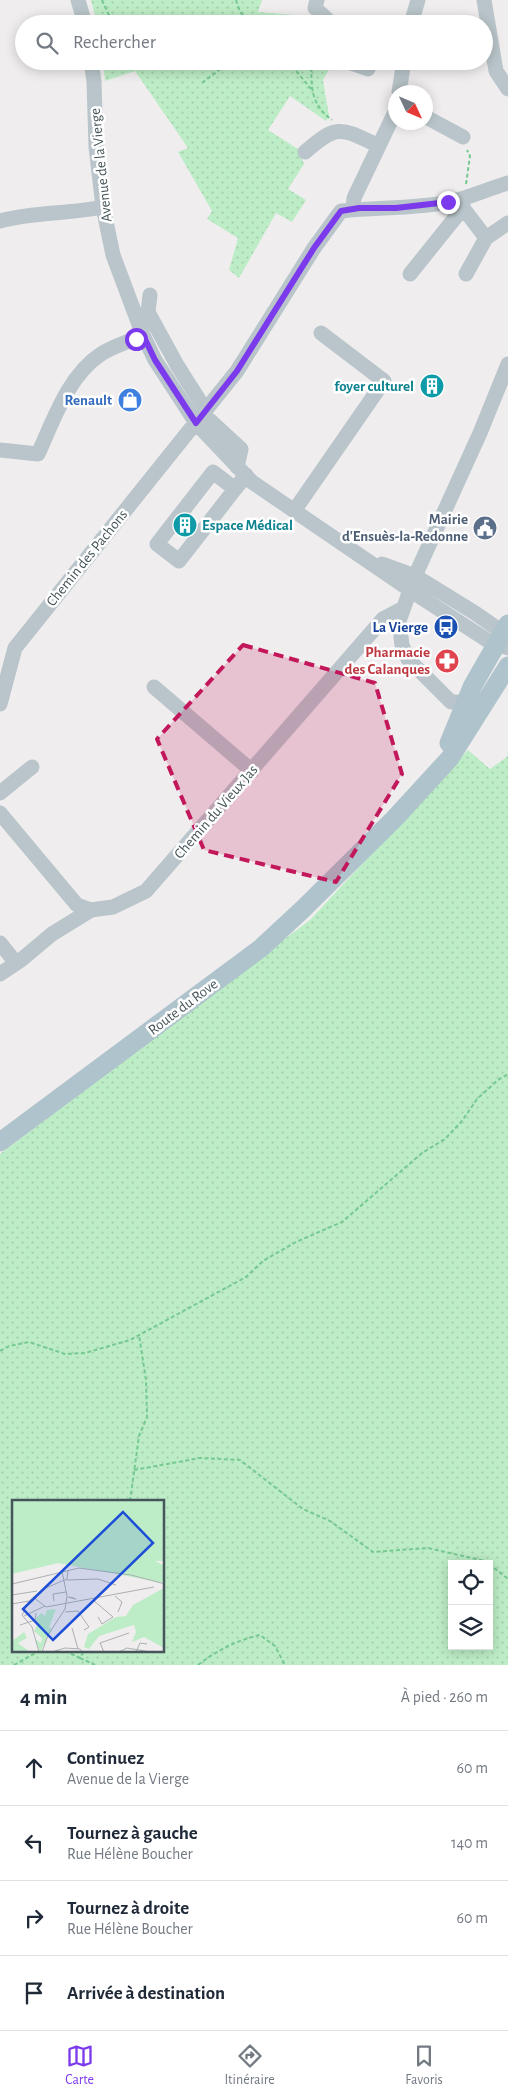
<!DOCTYPE html>
<html lang="fr">
<meta charset="utf-8">
<style>
:root{--surface:#fff;--page:#f2f2f3;--text:#1f2937;--muted:#747a83;--line:#e0e1e3;--accent:#7c3aed}
body{margin:0;font-family:"Alegreya Sans",sans-serif;background:var(--page);color:var(--text)}
.controls{position:absolute;right:15px;bottom:15px;display:grid;overflow:hidden;border-radius:0px;box-shadow:0 2px 12px #0003}
.controls button{width:45px;height:45px;display:grid;place-items:center;padding:0;border:0;border-bottom:1px solid var(--line);background:var(--surface);color:var(--text);font:25px sans-serif}
.compass{position:absolute;left:388px;top:85px;width:45px;height:45px;border-radius:50%;background:var(--surface);box-shadow:0 2px 12px #0003;rotate:134deg}
.stop{position:absolute;width:15px;height:15px;margin:-11px;border:4px solid #7c3aed;border-radius:50%;background:#fff}
.stop.end{background:#7c3aed;border-color:#fff;box-shadow:0 1px 5px #0008}
.list{margin:0;padding:0;list-style:none}
h2{display:flex;justify-content:space-between;align-items:center;height:65px;margin:0;padding:0 20px;font-size:21px}
h2 small{font-size:16px;font-weight:400;color:var(--muted)}
.list li{display:grid;grid-template-columns:32px 1fr auto;gap:15px;align-items:center;box-sizing:border-box;height:75px;padding:0 20px;border-top:1px solid var(--line)}
.list b{display:block;font-size:19px;white-space:nowrap}
.list p{margin:0;font-size:16px;white-space:nowrap;color:var(--muted)}
.list em{font-size:16px;font-style:normal;color:var(--muted)}
.icon{flex:none;width:28px;height:28px;fill:none;stroke:currentColor;stroke-width:2;stroke-linecap:round;stroke-linejoin:round}
.map{position:relative;flex:none;width:508px;height:1665px;overflow:hidden}
.search{position:absolute;background:var(--surface);box-shadow:0 2px 12px #0003;left:15px;right:15px;top:15px;height:55px;display:flex;align-items:center;gap:12px;box-sizing:border-box;padding:0 18px;border-radius:28px;color:var(--muted);font-size:19px}
.sheet{height:365px;background:var(--surface)}
nav{display:flex;justify-content:space-around;align-items:center;box-sizing:border-box;height:70px;border-top:1px solid var(--line);background:var(--surface);font-size:14px;color:var(--muted)}
nav a{display:grid;justify-items:center;gap:2px}
nav .on{color:var(--accent)}
.map>svg:first-child{display:block}
.grass{fill:url(#grass-dots);fill-rule:evenodd}
.lines{fill:none;stroke-linecap:round;stroke-linejoin:round}
.path{stroke:#76c990;stroke-width:2;stroke-dasharray:4 2.5;stroke-linecap:butt}
.minor{stroke:#b9c5ca;stroke-width:15}
.major{stroke:#aec3cc;stroke-width:19}
.route{stroke:#7c3aed;stroke-width:6}
.marked{fill:#c2185b;fill-opacity:0.2;stroke:#c2185b;stroke-width:4;stroke-dasharray:10 6;stroke-linejoin:round}
.labels{text-anchor:middle;dominant-baseline:central;stroke-width:5;stroke-linejoin:round;paint-order:stroke}
.street-label{font-size:15px;fill:#46555a;stroke:#fff}
.culture-label{font-size:15px;font-weight:bold;fill:#0d838f;stroke:#fff;text-anchor:end}
.shop-label{font-size:15px;font-weight:bold;fill:#366cbe;stroke:#fff;text-anchor:end}
.service-label{font-size:15px;font-weight:bold;fill:#4e5e75;stroke:#fff;text-anchor:end}
.transit-label{font-size:15px;font-weight:bold;fill:#164399;stroke:#fff;text-anchor:end}
.health-label{font-size:15px;font-weight:bold;fill:#be3a42;stroke:#fff;text-anchor:end}
.inset-road{fill:none;stroke:#acb0b3;stroke-width:1}
.view{fill:#1d4ed8;fill-opacity:0.15;stroke:#1d4ed8;stroke-width:2.5}
.inset-edge{fill:none;stroke:#46555a;stroke-width:2.5}
</style>
<div class="map">
<svg width="508" height="1665" viewBox="0 0 508 1665">
<defs>
<pattern id="grass-dots" width="8" height="8" patternUnits="userSpaceOnUse" patternTransform="scale(1.25)"><rect width="8" height="8" fill="#bdedc6"/><path d="M2 2h.1M6 6h.1" fill="none" stroke="#a4cdac" stroke-width="1.8" stroke-linecap="round"/></pattern>
</defs>
<rect width="100%" height="100%" fill="#f0edee"/>
<path class="grass" d="M91,0H262L258,12L320,17L328,24H97Z
M103,61H334L323,80L329,116L326,121L290,96L268,130L298,149L304,164L288,189L306,200L292,222L276,213L239,278L229,270L238,238L207,219L212,211L178,152L188,148L135,71L105,81Z
M468,750L490,769L508,756V1665H0V1154L310,920ZM14,1501H164V1651H14ZM452,1564H489V1646H452Z"/>
<g class="lines">
<path class="path" d="M102,0L113,24
M236,0L240,12L253,24
M275,24L303,16
M288,61L311,89
M311,61C312,86 309,103 332,120
M202,83L231,61
M466,184L470,156L467,150
M0,1351L9,1346L29,1342L65,1354L85,1353L130,1340L246,1277L263,1261L296,1242L342,1222L422,1153L445,1139L462,1121L477,1099L498,1080L508,1074
M134,1470L200,1458L240,1460L303,1509L330,1521L373,1552L428,1548L485,1561L488,1564
M130,1501L139,1436L147,1417L146,1380L139,1335
M489,1564L508,1579
M65,1651L80,1658L84,1651
M80,1658L95,1665
M14,1665L39,1651
M198,1665C217,1650 238,1640 260,1635L275,1646L285,1665"/>
<path class="minor" d="M78,0L85,24
M317,0L315,8L332,24
M484,0L496,71L508,89
M411,24L418,0
M91,61L94,81L96,147L103,207L113,255L143,335L155,360L196,423L252,482L422,598L490,642L508,648
M345,61L368,69
M399,92L404,61
M426,117L463,137
M305,152C338,123 341,128 379,146
M463,200V208L486,238
M353,209L354,198L396,110
M0,221C34,212 69,214 103,207
M410,274L463,208
M466,274L486,238L508,223
M150,295L148,312L177,365L206,411
M203,414L241,449L237,467
M0,450L38,454C54,419 68,376 101,354C113,346 129,342 143,335
M235,489L179,561L157,544L213,472L235,489L246,475
M294,511L384,381L321,333
M382,564L415,576L475,613L508,636
M154,687L252,771
M465,702H451L408,659L402,645L399,621L415,576L480,433L508,364
M0,704L15,648L237,371L314,248L341,211C377,207 413,209 449,202C469,198 488,189 508,183
M0,793L32,767
M0,813L77,905L91,910
M0,943L16,963
M0,974L21,960L52,934L91,910L113,907L146,891L383,619L402,609"/>
<path class="major" d="M449,743L472,687L508,624
M0,1142L261,948L303,909L395,818L450,758L508,666"/>
</g>
<g class="lines">
<path class="route" d="M136,339L143,335L155,360L196,423L237,371L314,248L341,211L359,208H396L448,202"/>
</g>
<path class="marked" d="M243,645L375,683L402,774L336,882L204,850L157,739Z"/>
<defs>
<symbol id="building-disc" viewBox="-11 -11 22 22"><circle r="9.5" fill="#0f9aa8" stroke="#fff"/><path d="M-4-6H4V6H1V3H-1V6H-4ZM-2.5-4.3h1.7v1.8h-1.7ZM.8-4.3h1.7v1.8H.8ZM-2.5-1h1.7V.8h-1.7ZM.8-1h1.7V.8H.8Z" fill="#fff"/></symbol>
<symbol id="shop-disc" viewBox="-11 -11 22 22"><circle r="9.5" fill="#3f7fe0" stroke="#fff"/><path d="M-5-2.5h2.3a2.7 3.5 0 0 1 5.4 0H5L5.5 6h-11ZM-1.5-2.5h3a1.5 2.3 0 0 0-3 0Z" fill="#fff"/></symbol>
<symbol id="civic-disc" viewBox="-11 -11 22 22"><circle r="9.5" fill="#5c6f8a" stroke="#fff"/><path d="M-.6-6.5H3V-4.5H.6V-3L4-1V1h2V6H-6V1h2V-1L-.6-3ZM-1.2 2.5V6h2.4V2.5Z" fill="#fff"/></symbol>
<symbol id="bus-disc" viewBox="-11 -11 22 22"><circle r="9.5" fill="#1a4fb4" stroke="#fff"/><path d="M-5-6H5V4H4V6H2V4H-2V6H-4V4H-5ZM-3.5-4V0h7V-4ZM-3.5 1.2v1.5H-2V1.2ZM2 1.2v1.5H3.5V1.2Z" fill="#fff"/></symbol>
<symbol id="pharmacy-disc" viewBox="-11 -11 22 22"><circle r="9.5" fill="#e0444e" stroke="#fff"/><path d="M-2-6h4v4h4v4h-4v4h-4v-4h-4v-4h4Z" fill="#fff"/></symbol>
</defs>
<g fill-rule="evenodd">
<use href="#building-disc" x="418" y="372" width="28" height="28"/>
<use href="#shop-disc" x="116" y="386" width="28" height="28"/>
<use href="#building-disc" x="171" y="511" width="28" height="28"/>
<use href="#civic-disc" x="471" y="514" width="28" height="28"/>
<use href="#bus-disc" x="432" y="613" width="28" height="28"/>
<use href="#pharmacy-disc" x="433" y="647" width="28" height="28"/>
</g>
<g class="labels">
<g class="street-label">
<text transform="translate(101 165) rotate(-96)">Avenue de la Vierge</text>
<text transform="translate(87 558) rotate(-51)">Chemin des Pachons</text>
<text transform="translate(216 812) rotate(-49)">Chemin du Vieux Jas</text>
<text transform="translate(183 1007) rotate(-37)">Route du Rove</text>
</g>
<g class="culture-label">
<text x="414" y="386">foyer culturel</text>
<text x="202" y="525" text-anchor="start">Espace Médical</text>
</g>
<g class="shop-label">
<text x="112" y="400">Renault</text>
</g>
<g class="service-label">
<text x="468" y="519">Mairie<tspan x="468" dy="17">d'Ensuès-la-Redonne</tspan></text>
</g>
<g class="transit-label">
<text x="428" y="627">La Vierge</text>
</g>
<g class="health-label">
<text x="430" y="652">Pharmacie<tspan x="430" dy="17">des Calanques</tspan></text>
</g>
</g>
<g transform="translate(12 1500)">
<rect width="152" height="152" fill="#f0edee"/>
<path d="M0,0H152V61H143L151,65L152,83L46,63L0,74ZM152,88V148L132,137L120,142L124,132L122,125L87,136L77,149L72,147L76,134L104,117L114,116L121,105ZM44,109L37,127L40,129L28,152L23,139L29,143L30,138L22,131L26,123L23,119L29,113L33,116L35,110ZM12,132L15,138L6,143L18,152H0V141Z" fill="#bdedc6"/>
<path class="inset-road" d="M55,80L86,79L104,85M0,84L67,68L119,75L153,84M0,95L25,91M103,96L110,102L106,112M21,97L34,107L142,87M56,97L64,99L57,97M81,100L101,117L90,124L86,117M42,101L41,94L54,92M0,104L17,101L31,89L55,79L56,71M53,112L66,111L77,127L72,130M10,115L20,127L27,152M10,115L17,101M12,116L33,106M8,125L23,120L24,113M60,128L66,149M30,152L36,135L53,109L55,96L50,71M40,152L53,148L68,149L71,152M92,152L88,143L117,133M107,152L115,148L139,152M124,152L128,143L135,144"/>
<path class="view" d="M111,12L141,43L41,140L11,109Z"/>
<rect width="152" height="152" class="inset-edge"/>
</g>
</svg>
<div class="controls">
<button><svg class="icon" aria-label="locate" viewBox="0 0 24 24"><circle cx="12" cy="12" r="6"/><path d="M12 2v4M12 18v4M2 12h4M18 12h4"/></svg></button>
<button><svg class="icon" aria-label="layers" viewBox="0 0 24 24"><path d="M12 4l9 5-9 5-9-5zM3 14l9 5 9-5"/></svg></button>
</div>
<svg class="compass" viewBox="-18 -18 36 36"><path d="M0-13l5 13h-10z" fill="#e53935"/><path d="M0 13l5-13h-10z" fill="#747a83"/></svg>
<div class="stop" style="left:136px;top:339px"></div>
<div class="stop end" style="left:448px;top:202px"></div>
<div class="search"><svg class="icon" aria-label="search" viewBox="0 0 24 24"><circle cx="10" cy="10" r="6"/><path d="M15 15l6 6"/></svg>Rechercher</div>
</div>
<section class="sheet">
<h2>4 min<small>À pied · 260 m</small></h2>
<ul class="list">
<li><svg class="icon" aria-label="ahead" viewBox="0 0 24 24"><path d="M12 20V5M6 11l6-6 6 6"/></svg><div><b>Continuez</b><p>Avenue de la Vierge</p></div><em>60 m</em></li>
<li><svg class="icon" aria-label="left" viewBox="0 0 24 24"><path d="M17 20v-9H6M10 6l-5 5 5 5"/></svg><div><b>Tournez à gauche</b><p>Rue Hélène Boucher</p></div><em>140 m</em></li>
<li><svg class="icon" aria-label="right" viewBox="0 0 24 24"><path d="M7 20v-9h11M14 6l5 5-5 5"/></svg><div><b>Tournez à droite</b><p>Rue Hélène Boucher</p></div><em>60 m</em></li>
<li><svg class="icon" aria-label="arrive" viewBox="0 0 24 24"><path d="M6 21V4h12l-3 4 3 4H6"/></svg><div><b>Arrivée à destination</b></div></li>
</ul>
</section>
<nav>
<a class="on"><svg class="icon" aria-label="map" viewBox="0 0 24 24"><path d="M3 6l6-2 6 2 6-2v14l-6 2-6-2-6 2zM9 4v14M15 6v14"/></svg>Carte</a>
<a><svg class="icon" aria-label="directions" viewBox="0 0 24 24"><path d="M12 3l9 9-9 9-9-9zM9 14v-3h6M13 9l2 2-2 2"/></svg>Itinéraire</a>
<a><svg class="icon" aria-label="saved" viewBox="0 0 24 24"><path d="M7 4h10v16l-5-4-5 4z"/></svg>Favoris</a>
</nav>
